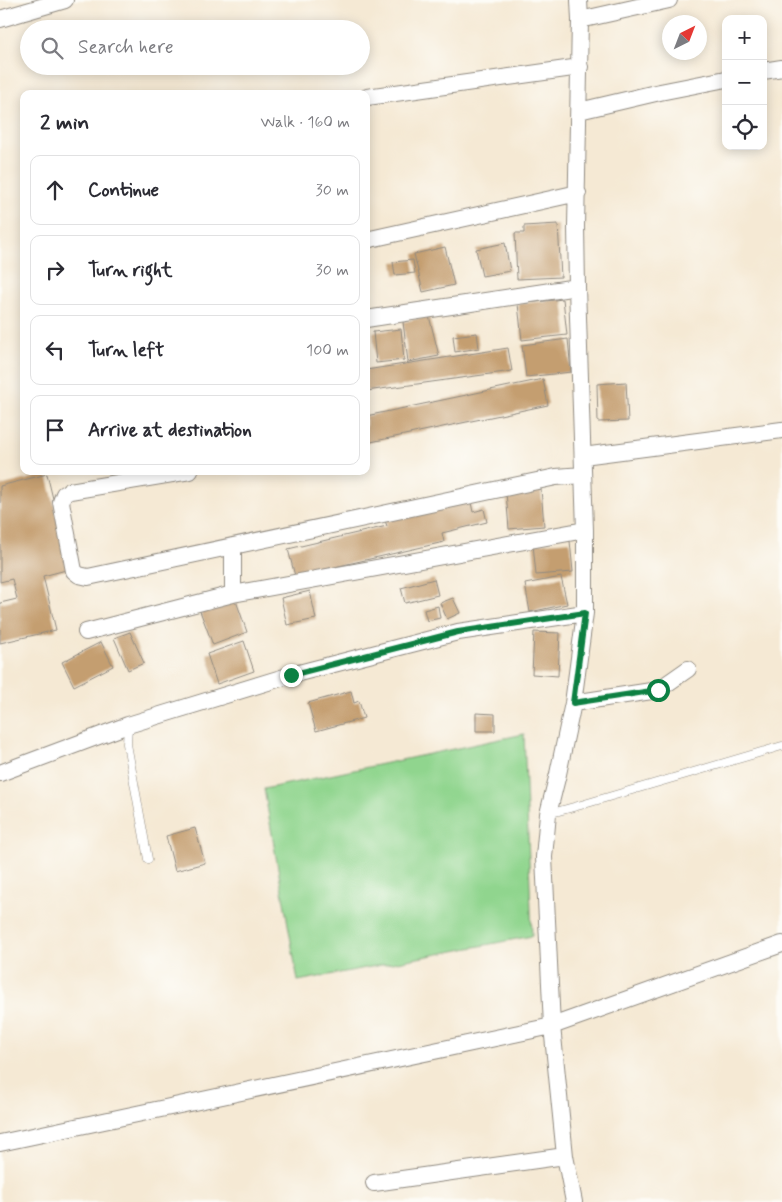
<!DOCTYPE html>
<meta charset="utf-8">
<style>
:root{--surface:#fff;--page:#f7f7f7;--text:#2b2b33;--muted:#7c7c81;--line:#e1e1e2}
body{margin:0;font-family:Mynerve,sans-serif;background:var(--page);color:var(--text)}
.controls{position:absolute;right:15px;top:15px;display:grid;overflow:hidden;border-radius:10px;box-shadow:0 2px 12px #0003}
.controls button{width:45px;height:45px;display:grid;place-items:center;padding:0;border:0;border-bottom:1px solid var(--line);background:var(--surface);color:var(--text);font:25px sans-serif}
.compass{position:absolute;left:662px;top:15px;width:45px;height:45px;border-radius:50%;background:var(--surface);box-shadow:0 2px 12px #0003;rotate:42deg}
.stop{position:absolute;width:15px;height:15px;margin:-11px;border:4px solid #0b8043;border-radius:50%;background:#fff}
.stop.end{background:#0b8043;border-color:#fff;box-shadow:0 1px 5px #0008}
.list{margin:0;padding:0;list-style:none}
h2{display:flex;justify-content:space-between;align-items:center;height:65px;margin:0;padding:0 20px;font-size:21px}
h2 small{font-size:16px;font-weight:400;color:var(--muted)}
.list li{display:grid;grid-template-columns:32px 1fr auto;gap:15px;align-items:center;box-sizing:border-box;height:70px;margin:0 10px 10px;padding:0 10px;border:1px solid var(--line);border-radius:10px}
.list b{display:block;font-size:19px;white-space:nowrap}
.list em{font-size:16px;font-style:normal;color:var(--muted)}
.icon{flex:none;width:28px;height:28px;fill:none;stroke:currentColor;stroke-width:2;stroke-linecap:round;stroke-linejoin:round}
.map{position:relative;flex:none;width:782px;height:1202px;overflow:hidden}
.search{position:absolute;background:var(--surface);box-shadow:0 2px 12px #0003;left:20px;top:20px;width:350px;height:55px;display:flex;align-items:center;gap:12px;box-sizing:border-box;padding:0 18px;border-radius:28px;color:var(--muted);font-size:19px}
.panel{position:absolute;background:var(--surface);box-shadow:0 2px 12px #0003;left:20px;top:90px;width:350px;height:385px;border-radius:10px}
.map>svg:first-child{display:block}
.green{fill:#90d58e;stroke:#5e805c}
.building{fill:#c49e70}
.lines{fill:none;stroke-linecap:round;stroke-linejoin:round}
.service-casing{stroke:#908a80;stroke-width:9}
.minor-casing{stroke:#908a80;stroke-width:18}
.service{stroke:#fff;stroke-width:8}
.minor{stroke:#fff;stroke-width:16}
.route{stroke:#0b8043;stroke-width:6}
</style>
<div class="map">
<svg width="782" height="1202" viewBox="0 0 782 1202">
<rect width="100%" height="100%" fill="#fdfcf7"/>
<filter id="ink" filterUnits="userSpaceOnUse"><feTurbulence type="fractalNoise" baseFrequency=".02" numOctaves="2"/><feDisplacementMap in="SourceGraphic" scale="10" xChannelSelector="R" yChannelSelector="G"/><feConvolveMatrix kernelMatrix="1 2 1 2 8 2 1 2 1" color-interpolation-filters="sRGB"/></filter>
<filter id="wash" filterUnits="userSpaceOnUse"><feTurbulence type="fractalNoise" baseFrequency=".0096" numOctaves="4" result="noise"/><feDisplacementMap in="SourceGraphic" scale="20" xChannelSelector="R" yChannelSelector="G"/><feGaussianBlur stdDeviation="1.12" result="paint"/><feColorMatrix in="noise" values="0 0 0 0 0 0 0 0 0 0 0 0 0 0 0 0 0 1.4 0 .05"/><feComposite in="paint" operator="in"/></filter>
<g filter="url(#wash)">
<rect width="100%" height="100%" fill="#f5e9d4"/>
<path class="green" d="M524,734L532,936L298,981L264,789Z"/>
<g id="blocks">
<path class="building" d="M558,224L561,277L517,279L515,233H524V226Z
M505,243L510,271L482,276L476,249Z
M445,247L454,285L423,292L414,254Z
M413,260L415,273L395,275L393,262Z
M563,299L567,335L522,340L518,304Z
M429,316L439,356L408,362L403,322Z
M401,329L404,360L376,363L373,332Z
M477,333L479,348L455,352L453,336Z
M568,339L571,372L526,377L522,345Z
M508,348L512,371L366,391V370Z
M543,379L548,405L366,443V416Z
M626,382L628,421L598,422L597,384Z
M47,474L70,569L43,576L56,630L0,643V603L17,599L12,579L0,582V486Z
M541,489L544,526L509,529L506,492Z
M470,498L473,512L484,509L487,522L442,533L444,542L295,576L288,549L387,526L384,518Z
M570,541L573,572L536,575L533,544Z
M561,577L567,604L530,612L525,584Z
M434,579L438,595L405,603L401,588Z
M310,591L316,619L287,625L281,598Z
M235,598L247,632L213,645L200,611Z
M453,598L460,613L447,619L440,603Z
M438,606L440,618L427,621L424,610Z
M130,632L144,663L128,670L114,638Z
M534,632L560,633L558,676L532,674Z
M244,641L254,671L217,684L207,654Z
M101,642L113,666L74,686L62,662Z
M351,691L354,703L359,701L364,718L316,731L308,703Z
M476,713L495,714V731H476Z
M195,828L205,863L175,871L166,836Z"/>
</g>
</g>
<g filter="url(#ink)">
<use href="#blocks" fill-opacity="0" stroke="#908a80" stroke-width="1"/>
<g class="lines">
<defs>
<path id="service" d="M128,725L127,744L148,859
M548,814L581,805L782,746"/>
<path id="minor" d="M0,19L65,0
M580,20L669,0
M763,71L782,68
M367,97L580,67
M579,111L660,92L726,79
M366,240L578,193
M366,319L577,287
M583,456L782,430
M190,471L70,491L64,494L61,502L74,571L79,575L88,577L556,477L583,475
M233,546V594
M86,632L233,594L585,530
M573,703L658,690L688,669
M0,773L128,725L291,675L458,632L585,613
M0,1143L552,1026L782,944
M374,1183L565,1156
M574,1202L565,1156L552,1026L544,857L548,814L558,774L573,703L585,613V530L577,287L576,226L580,20L579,0"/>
</defs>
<use href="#service" class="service-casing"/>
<use href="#minor" class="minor-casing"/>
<use href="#service" class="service"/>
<use href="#minor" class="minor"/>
</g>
</g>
<g class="lines" filter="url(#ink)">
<path class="route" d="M291,675L458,632L585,613L573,703L658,690"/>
</g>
</svg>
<div class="controls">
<button>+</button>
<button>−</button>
<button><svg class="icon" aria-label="locate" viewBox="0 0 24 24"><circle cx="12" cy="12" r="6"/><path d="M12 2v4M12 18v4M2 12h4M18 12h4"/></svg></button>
</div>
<svg class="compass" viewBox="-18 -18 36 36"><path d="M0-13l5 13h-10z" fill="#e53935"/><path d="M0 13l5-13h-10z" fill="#7c7c81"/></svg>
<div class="stop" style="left:658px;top:690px"></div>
<div class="stop end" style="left:291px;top:675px"></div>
<div class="search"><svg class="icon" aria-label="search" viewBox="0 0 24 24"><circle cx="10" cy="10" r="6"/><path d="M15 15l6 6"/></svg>Search here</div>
<section class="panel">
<h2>2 min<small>Walk · 160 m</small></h2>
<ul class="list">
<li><svg class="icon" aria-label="ahead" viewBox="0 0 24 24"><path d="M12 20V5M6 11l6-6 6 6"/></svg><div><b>Continue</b></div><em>30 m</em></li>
<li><svg class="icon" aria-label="right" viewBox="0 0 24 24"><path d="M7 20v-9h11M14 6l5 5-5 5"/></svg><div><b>Turn right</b></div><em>30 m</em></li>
<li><svg class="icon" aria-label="left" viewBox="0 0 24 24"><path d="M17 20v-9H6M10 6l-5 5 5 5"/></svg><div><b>Turn left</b></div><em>100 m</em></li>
<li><svg class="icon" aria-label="arrive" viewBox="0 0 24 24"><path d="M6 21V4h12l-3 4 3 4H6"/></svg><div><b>Arrive at destination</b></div></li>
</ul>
</section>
</div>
